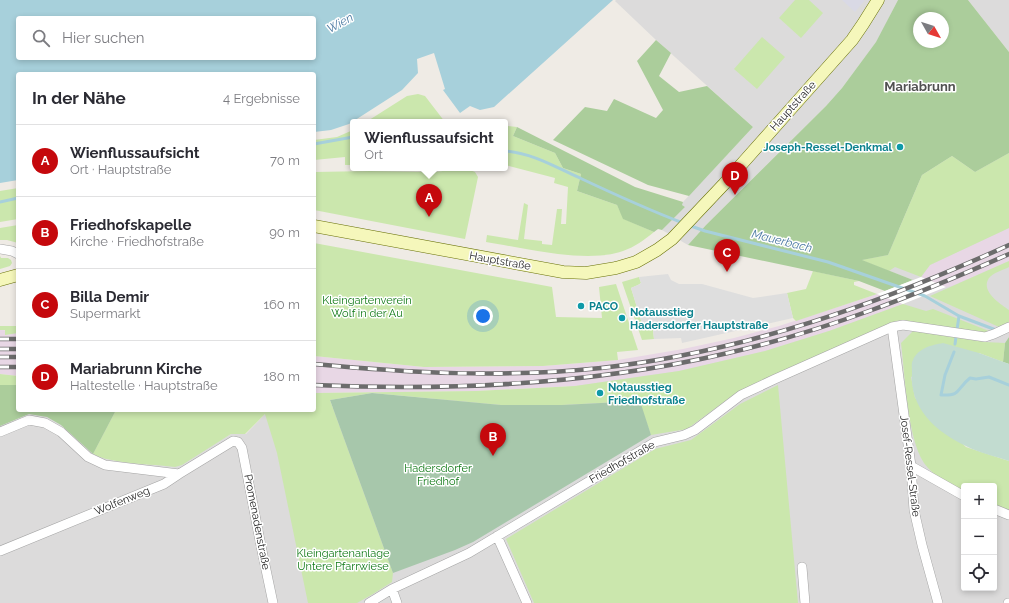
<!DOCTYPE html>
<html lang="de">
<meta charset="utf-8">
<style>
:root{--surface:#fff;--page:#f7f7f7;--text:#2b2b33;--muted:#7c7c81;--line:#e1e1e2;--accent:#c5080c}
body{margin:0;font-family:Raleway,sans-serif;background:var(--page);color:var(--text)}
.controls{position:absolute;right:12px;bottom:12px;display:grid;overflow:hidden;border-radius:4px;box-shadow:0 2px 6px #0003}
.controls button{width:36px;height:36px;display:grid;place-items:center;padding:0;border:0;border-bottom:1px solid var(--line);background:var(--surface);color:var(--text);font:20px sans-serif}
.compass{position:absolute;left:913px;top:12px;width:36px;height:36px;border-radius:50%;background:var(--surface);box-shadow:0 2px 6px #0003;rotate:129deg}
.you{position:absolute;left:483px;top:316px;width:14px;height:14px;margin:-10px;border:3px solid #fff;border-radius:50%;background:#1a73e8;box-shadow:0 0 0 6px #1a73e833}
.badge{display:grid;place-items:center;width:26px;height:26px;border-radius:50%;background:var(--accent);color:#fff;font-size:13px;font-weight:700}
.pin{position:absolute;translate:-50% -33px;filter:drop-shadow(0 1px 2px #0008)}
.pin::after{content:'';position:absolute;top:21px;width:14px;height:12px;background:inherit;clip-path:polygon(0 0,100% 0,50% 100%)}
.popup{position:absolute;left:350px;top:119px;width:158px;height:52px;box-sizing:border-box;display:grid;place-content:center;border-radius:4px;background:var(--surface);filter:drop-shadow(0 1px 3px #0005);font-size:13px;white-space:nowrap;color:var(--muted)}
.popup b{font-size:15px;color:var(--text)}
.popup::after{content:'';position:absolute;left:50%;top:100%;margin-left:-8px;border:8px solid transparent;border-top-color:var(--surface)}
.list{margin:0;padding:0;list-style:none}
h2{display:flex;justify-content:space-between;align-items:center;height:52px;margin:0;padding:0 16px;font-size:17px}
h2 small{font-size:13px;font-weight:400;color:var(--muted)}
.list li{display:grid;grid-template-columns:26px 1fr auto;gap:12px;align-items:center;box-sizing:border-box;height:72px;padding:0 16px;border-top:1px solid var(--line)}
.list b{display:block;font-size:15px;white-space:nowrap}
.list p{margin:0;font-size:13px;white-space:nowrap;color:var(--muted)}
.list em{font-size:13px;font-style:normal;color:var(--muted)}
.icon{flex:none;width:22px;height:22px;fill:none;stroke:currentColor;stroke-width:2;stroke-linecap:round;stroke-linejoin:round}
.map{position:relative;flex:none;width:1009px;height:603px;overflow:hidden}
.search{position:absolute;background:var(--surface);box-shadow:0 2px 6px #0003;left:16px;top:16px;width:300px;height:44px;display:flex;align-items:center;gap:10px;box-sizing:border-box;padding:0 14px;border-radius:4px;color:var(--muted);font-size:15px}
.panel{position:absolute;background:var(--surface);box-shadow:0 2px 6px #0003;left:16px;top:72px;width:300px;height:340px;border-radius:4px}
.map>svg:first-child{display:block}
.residential{fill:#dcdbdb}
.industrial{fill:#e8d7e5}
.grass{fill:#cbe7ad}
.forest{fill:#abcd9b;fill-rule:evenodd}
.wetland{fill:#c2dcd0}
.cemetery{fill:#a7c7ab}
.parking{fill:#dedede}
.plaza{fill:#d9d9e5}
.water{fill:#a7d0db;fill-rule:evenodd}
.pier{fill:#fff}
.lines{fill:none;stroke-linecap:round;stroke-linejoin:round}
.stream{stroke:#a7d0db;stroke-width:3}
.street-casing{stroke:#a5a5a5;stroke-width:10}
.secondary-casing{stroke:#697209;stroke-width:13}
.street{stroke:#fff;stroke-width:9}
.secondary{stroke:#f5f7bb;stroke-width:12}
.rail-casing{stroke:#6c6c6c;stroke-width:4.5}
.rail{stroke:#fff;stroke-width:3;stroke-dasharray:9;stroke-linecap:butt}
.culture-dot{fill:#0f9aa8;stroke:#fff;stroke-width:1.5}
.labels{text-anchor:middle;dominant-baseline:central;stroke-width:3;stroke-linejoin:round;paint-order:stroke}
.street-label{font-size:11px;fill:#1e1e1e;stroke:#fff}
.culture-label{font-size:11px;font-weight:bold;fill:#0d838f;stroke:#fff;text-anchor:start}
.park-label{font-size:11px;fill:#107916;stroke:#fff}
.water-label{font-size:12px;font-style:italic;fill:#4b79a2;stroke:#fff}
.quarter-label{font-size:13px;font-weight:bold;fill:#515151;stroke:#fff}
</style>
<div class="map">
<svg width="1009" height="603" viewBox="0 0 1009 603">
<rect width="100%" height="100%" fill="#efebe5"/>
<path class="residential" d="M616,0H898L877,41L842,88L826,106L706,225L688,245L662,230L685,207L681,205L683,202L753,127L656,40L615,1Z
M968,0H1009V52Z
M1009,153V337L1005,343H985L951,338L964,491V588H994V505L1009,511V603H0V385H18V410H116L165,437L209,447L231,434H246L265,414L575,386L903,304L913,280L861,260L975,172Z"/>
<path class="industrial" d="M1009,228V261L952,286L946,287L921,277L930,265Z
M877,294L903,304L829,331L765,351L679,371L575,386L476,391L314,393V356L424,367L543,366L618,360L683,349L734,338L779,326Z
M0,330L18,331V376L0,374Z"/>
<path class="grass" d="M795,0H809L823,13L801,38L779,18Z
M762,37L785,57L757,89L734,69Z
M418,94L425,96L445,122H366L407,96Z
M508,126L517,127L513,136L555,153L563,168L581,174L577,191L617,205L624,219L654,232C644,240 635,247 623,251C586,264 525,248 486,242L487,235L518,240L524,203L528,205L524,239L542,241V244L552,245L557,209H562L561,224H566L568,187L554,183L555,178L505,165V127Z
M353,130V165H345V157L314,160V140L337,137Z
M1009,153V228L930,265L921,277L895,267L889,271L861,260L888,255L922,175L952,156L975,172Z
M465,168L475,172L478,177L465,239L314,210V172L370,171L435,172Z
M18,188V219L0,222V191Z
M18,225V243L7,240H0V228Z
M314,243L552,287L556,317L602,318L599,287L616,284L638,350L617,352L618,360L543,366L424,367L314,356Z
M0,256L1,258H8L11,260L12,263L10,266L0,269Z
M1009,261V267C1003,270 993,273 989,278C980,291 1000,304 1009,310V323L999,327L930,296Z
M813,271L859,281L854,282V285L877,294L796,321L793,318L787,293L806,289Z
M639,277L641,283L638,285L631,288L644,330L650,328L653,330L654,339L642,340L622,282Z
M903,304L926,311L933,309L989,331L980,334L903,320L896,321L739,391L687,429L651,435L639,401L562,405H501L372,393L330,400L393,573L392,582L373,594L357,603H308L277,453L265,414L245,434H231L182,465L175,467C153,464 111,464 93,454L116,410H314V393L476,391L575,386L679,371L765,351L829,331Z
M0,326H18V333L5,335V330H0Z
M913,331L985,342L1005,343L1003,362L979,353L911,377L915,398L966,447L1009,461V511L994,505V486H964V491C949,484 934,477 924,463C907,437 905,374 901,343Z
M0,374L18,376V385H0Z
M778,385L798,603H534L506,539L655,449L691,440L740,404Z"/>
<path class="forest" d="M898,0H968L1009,52V153L975,172L952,156L922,175L888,255L862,260L913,280L885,291L859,281L688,245L706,225L826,106L842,88L876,42ZM919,18H943V42H919Z
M656,40L671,53L659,76L679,92L707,86L753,127L689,196L648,185L553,140L585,107L607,111L614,99L656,118L663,110L637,61Z
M517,127L635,187L683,202L682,205L685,207L662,230L658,229L654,232L623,219L617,205L577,191L581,174L563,168L555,153L513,136Z
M1009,337V364L1003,362L1005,343Z
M0,385H18V410H116L93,454L61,425L47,417L29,414L0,426Z"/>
<path class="wetland" d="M943,343L979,353L1009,364V461C995,456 979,453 966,446C936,432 909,408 912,372C912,369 911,363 913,360C918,348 932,345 943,343Z"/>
<path class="cemetery" d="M372,393L501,405H562L640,401L651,435L473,542L455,550L393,573L330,400Z"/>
<path class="parking" d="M668,274L671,280L679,284H702L753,298L787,293L793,318L682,343L681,338L654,339L653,330L650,328L644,330L631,288L640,284L641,283L639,277Z"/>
<path class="plaza" d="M842,0H865L855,12Z"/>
<path class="water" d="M0,0H613L494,107L480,110L470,106L460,113L443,90L445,89L434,53L417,59L418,73L402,90L349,124L331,130L314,132V74H18V180L0,183ZM18,18H314V58H18Z"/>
<path class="pier" d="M921,277L946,287L903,304L877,294Z"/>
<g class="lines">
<path class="stream" d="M314,144L353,137
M505,151C533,153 557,168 582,179C616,195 649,210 683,223
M0,202L18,198
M688,225L705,231L828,262L925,296L959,316L996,330
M955,344L959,316
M954,352L945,375L941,395C962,396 956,389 970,378L976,379L989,377L1009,385"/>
<defs>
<path id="street" d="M0,249L12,251L18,254
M892,327L911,466L914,510L922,545L938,603
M0,432L29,420L45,423L61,432L88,457L105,465L179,474
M911,466L964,496
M994,509L1009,515
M497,536L527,603
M0,551L164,484L179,474L233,441L238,442L242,448L261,546L273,603
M802,567L805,603
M392,589L397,603
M369,603L392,589L469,553L655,442L684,435L695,430L741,395L775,379L892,327L903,325L985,337L994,334L1009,327
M1008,603H1009"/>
<path id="secondary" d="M314,226L563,272L586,273L616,268L636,262L657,250L672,239L724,184L852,40L863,24L878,0
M0,280L18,275"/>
</defs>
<use href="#street" class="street-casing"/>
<use href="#secondary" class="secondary-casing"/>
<use href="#street" class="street"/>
<use href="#secondary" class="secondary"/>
<defs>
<path id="rail" d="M0,339H18
M0,349H18
M0,357H18
M314,364C409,373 505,378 601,368C744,352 879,304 1009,245
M0,367H18
M314,385C449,391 596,384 728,353C825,331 919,294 1009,254"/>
</defs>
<use href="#rail" class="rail-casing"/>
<use href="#rail" class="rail"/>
</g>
<g class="culture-dot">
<circle cx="900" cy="147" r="4"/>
<circle cx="581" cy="306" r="4"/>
<circle cx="622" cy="318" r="4"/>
<circle cx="600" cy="393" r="4"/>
</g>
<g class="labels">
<g class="street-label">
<text transform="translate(793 106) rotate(-48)">Hauptstraße</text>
<text transform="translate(500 261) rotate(10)">Hauptstraße</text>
<text transform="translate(622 462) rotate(-30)">Friedhofstraße</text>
<text transform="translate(910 466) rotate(83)">Josef-Ressel-Straße</text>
<text transform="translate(122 501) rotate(-22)">Wolfenweg</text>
<text transform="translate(257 522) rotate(79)">Promenadenstraße</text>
</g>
<g class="culture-label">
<text x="892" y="147" text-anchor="end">Joseph-Ressel-Denkmal</text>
<text x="589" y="306">PACO</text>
<text x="630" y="312">Notausstieg<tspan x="630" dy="13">Hadersdorfer Hauptstraße</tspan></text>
<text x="608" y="387">Notausstieg<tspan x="608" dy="13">Friedhofstraße</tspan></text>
</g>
<g class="park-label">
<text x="367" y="300">Kleingartenverein<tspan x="367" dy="13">Wolf in der Au</tspan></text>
<text x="438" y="468">Hadersdorfer<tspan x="438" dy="13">Friedhof</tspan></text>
<text x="343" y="553">Kleingartenanlage<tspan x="343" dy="13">Untere Pfarrwiese</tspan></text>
</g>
<g class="water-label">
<text transform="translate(340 23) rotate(-29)">Wien</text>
<text transform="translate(782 241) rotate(14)">Mauerbach</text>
</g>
<g class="quarter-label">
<text x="920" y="86">Mariabrunn</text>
</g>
</g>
</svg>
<div class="controls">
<button>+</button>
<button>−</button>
<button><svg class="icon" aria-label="locate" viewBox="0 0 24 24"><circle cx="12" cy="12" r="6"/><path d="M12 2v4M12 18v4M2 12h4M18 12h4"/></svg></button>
</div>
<svg class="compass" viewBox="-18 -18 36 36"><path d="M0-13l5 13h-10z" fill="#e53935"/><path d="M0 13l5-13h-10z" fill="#7c7c81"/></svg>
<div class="you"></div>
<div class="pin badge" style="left:429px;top:217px">A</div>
<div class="popup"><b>Wienflussaufsicht</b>Ort</div>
<div class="pin badge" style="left:493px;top:456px">B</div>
<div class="pin badge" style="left:727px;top:272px">C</div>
<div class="pin badge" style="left:735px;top:195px">D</div>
<div class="search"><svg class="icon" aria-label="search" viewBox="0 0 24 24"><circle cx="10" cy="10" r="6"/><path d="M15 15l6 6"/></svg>Hier suchen</div>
<section class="panel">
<h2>In der Nähe<small>4 Ergebnisse</small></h2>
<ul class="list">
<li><span class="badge">A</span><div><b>Wienflussaufsicht</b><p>Ort · Hauptstraße</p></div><em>70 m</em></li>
<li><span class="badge">B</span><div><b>Friedhofskapelle</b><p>Kirche · Friedhofstraße</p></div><em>90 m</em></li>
<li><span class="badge">C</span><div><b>Billa Demir</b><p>Supermarkt</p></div><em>160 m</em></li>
<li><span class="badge">D</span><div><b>Mariabrunn Kirche</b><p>Haltestelle · Hauptstraße</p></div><em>180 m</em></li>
</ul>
</section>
</div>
